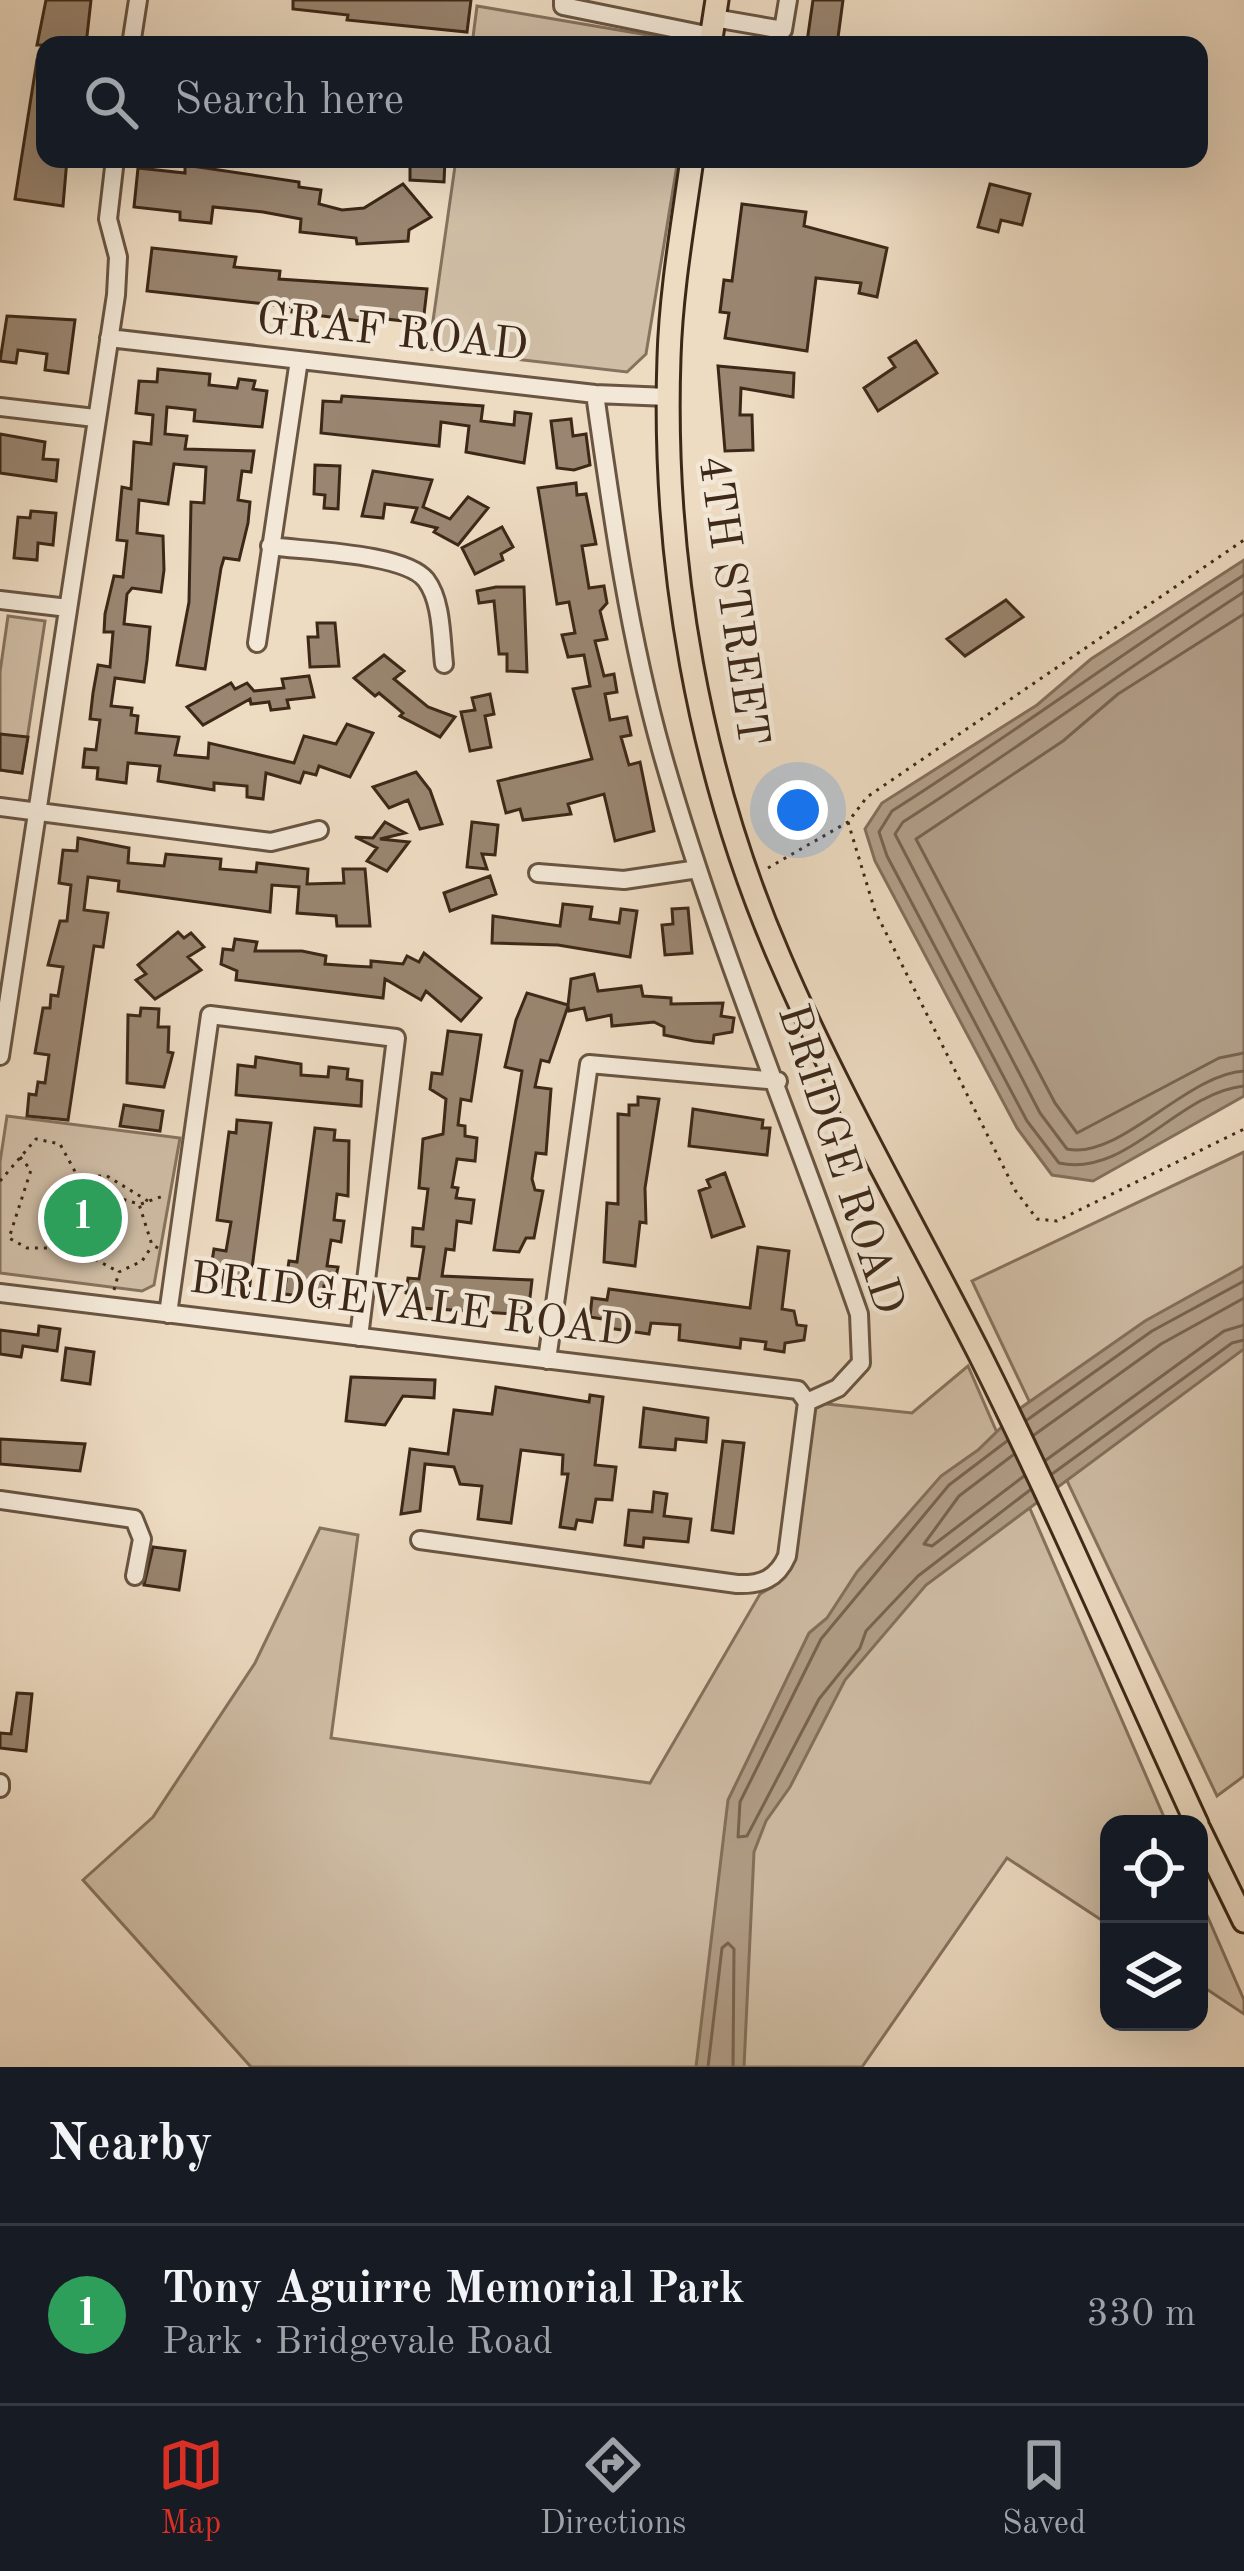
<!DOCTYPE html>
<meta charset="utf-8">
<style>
:root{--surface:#171b24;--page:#242831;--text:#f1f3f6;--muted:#9ea1a6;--line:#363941;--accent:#d93025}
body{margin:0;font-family:"Old Standard TT",serif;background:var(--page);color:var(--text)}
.controls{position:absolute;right:36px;bottom:36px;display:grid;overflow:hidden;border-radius:24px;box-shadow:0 12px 48px #0002}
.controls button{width:108px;height:108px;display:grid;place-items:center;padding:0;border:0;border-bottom:3px solid var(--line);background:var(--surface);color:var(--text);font:60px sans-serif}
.you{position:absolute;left:798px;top:810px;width:42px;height:42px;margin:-30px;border:9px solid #fff;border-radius:50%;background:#1a73e8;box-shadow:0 0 0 18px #1a73e833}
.badge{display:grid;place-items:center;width:78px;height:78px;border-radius:50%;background:var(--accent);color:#fff;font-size:39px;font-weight:700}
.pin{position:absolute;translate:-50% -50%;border:6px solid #fff;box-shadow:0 3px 12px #0006}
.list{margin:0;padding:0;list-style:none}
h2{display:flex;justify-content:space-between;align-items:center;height:156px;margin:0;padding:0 48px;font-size:51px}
h2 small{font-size:39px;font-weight:400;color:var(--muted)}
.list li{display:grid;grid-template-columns:78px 1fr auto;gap:36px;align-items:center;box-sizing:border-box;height:180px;padding:0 48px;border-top:3px solid var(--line)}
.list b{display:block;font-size:45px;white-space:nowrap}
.list p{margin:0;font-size:39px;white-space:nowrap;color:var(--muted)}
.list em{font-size:39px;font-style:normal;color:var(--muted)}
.icon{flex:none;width:66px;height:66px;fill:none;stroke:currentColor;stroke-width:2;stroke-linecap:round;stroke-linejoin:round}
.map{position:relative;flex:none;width:1244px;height:2067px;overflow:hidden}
.search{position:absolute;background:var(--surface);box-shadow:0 12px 48px #0002;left:36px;right:36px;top:36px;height:132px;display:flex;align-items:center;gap:30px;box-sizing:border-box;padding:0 42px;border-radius:24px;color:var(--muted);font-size:45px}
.sheet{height:336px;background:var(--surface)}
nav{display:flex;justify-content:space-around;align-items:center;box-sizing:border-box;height:168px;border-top:3px solid var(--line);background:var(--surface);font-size:33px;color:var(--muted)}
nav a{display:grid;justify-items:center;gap:6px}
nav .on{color:var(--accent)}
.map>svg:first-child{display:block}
.green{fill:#cfbda5;stroke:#86725e;stroke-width:3}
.water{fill:#b19e88;stroke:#836f5b;stroke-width:3}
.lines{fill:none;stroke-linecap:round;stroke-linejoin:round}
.shore{stroke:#776350;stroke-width:3}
.building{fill:#998570;stroke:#3d2818;stroke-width:3}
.minor-casing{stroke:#695542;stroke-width:22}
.major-casing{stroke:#3d2818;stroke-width:27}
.path{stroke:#3d2818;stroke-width:3;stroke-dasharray:3 6;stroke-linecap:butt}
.minor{stroke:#f3e8d7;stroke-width:16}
.major{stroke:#eddbc2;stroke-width:21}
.labels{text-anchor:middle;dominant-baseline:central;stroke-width:9;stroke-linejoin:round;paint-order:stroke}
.street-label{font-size:45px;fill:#3d2818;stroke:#f3e8d7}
</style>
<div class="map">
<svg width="1244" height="2067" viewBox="0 0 1244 2067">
<rect width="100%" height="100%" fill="#eddbc2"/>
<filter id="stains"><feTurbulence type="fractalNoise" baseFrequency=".00167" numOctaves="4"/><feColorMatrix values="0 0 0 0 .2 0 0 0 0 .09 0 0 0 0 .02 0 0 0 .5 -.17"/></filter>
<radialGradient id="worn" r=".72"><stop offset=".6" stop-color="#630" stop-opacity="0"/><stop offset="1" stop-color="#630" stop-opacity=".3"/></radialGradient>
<path class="green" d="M477,6L677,40L682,45H472Z
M456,159H678L646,354L627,372L429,349Z
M8,616L45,621L22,773L0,770V672Z
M7,1116L180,1138L154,1285L142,1291L0,1273V1162Z
M1244,1152V1776L1217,1796L972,1281Z
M968,1366L1167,1824H1109V1925L1007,1858L862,2067H251L83,1880L153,1817L255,1663L320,1528L358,1535L331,1738L650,1783L760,1594L772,1587L817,1403L912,1413Z
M1199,1897L1244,2000V2014L1199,1984Z"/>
<path class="water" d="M1244,560V1096L1093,1181L1052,1175L1017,1128L875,861L865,829L882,803L1037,705L1091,659Z
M1244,1266V1349L926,1585L845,1680L790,1787L766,1821L754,1852L744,2067H696L728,1800L809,1633L827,1618L857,1572L941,1476L978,1450L1022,1407L1145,1321Z"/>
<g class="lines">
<path class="shore" d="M1244,575C1124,651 1012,735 892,811L879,832L887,856L1027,1121L1059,1163C1127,1178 1177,1093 1244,1086
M1244,592C1128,667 1019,748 903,822L895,834L1040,1113L1067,1149C1118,1161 1187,1074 1244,1071
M1244,614L1118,694L1063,741L916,839L1055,1103L1077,1133L1219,1058L1244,1053
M1027,1420L1152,1331L1244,1281
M1034,1435L1161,1344L1244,1298
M1007,1441L949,1485L821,1639L740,1802L738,1837L747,1836L819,1699L860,1648L866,1631L918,1576L1030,1490
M1013,1455L959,1496L924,1544L932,1546L1024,1476
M1046,1460L1224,1331L1244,1325
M1052,1474L1232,1343L1244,1340
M708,2067L722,1948L728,1943L734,1949L733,2067"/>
</g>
<path class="building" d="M46,0H91L86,45H37Z
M293,0H471L467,32L347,20L348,15L293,9Z
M813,0H843L837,45L807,42Z
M37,60L45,61V159H67L63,206L15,199Z
M410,159H445L444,182L410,180Z
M185,165L299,182V187L321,190L319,204L342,210L364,208L403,184L431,217L409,230L408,241L357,244L356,238L300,232L301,219L263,212L213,207L211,223L180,220V212L134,207L138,168L185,173Z
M990,184L1030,194L1022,225L1001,220L998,232L978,227Z
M742,204L806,212L804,226L887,248L877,297L859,293L861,283L816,278L807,351L725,338L729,313L720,312L724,280L732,281Z
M152,248L236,257L234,267L280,271L279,279L427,289L423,323L376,318V323L292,312L293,307L147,291Z
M7,316L75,320L68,373L45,370L47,354L18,350L16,363L0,361Z
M916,341L937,373L878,411L864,388L895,367L889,358Z
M718,366L794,373L793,397L741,388L740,415H752L753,450L725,451Z
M158,369L210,374L209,385L237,388L239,379L255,381L253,389L267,391L262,427L194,421L195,410L167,407L165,434L187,436L185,449L254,451L251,472L242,471L238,500L250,502L248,523L239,560L224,558L221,568L205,669L177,665L189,602L191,502L204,503L206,467L174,464L168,504L139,500L137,533L163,536L164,570L161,592L132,588L127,594L124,624L150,627L147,660L144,682L115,678L111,706L132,708L131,715L138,716L136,733L179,737L175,755L208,758L209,743L294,763L304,736L336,744L347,724L373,733L350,777L319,766L316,775L304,772L300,783L266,773L263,799L247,797V786L214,783V790L158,781L160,766L128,763L126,783L97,779L98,768L83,767L85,749L96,750L100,720L90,719L93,693L98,665L110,667L113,632H104L105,614L114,576L123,577L127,541L117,540L122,487L131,489L134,442L151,444L153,415L136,413L139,381L157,382Z
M342,396L483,406L481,421L514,425L515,412L531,414L524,463L466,452L469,426L441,422L439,446L321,433L323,401L341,402Z
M571,419L573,436L586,434L590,465L574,470L557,468L551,421Z
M0,434L45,442L43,459L58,460L56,481L0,473Z
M315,465L340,466L338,509L324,508L325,495L314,494Z
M373,471L432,480L423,507L450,519L468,497L488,508L458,545L434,532L437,528L412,522L417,508L385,504L383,518L362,516Z
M576,483L577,495L586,494L596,544L582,546L589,588L604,586L607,603L600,611L607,639L595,641L604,676L614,674L617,692L605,694L610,720L627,717L631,735L621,737L629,765L640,762L654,831L615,841L604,794L568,804L571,814L523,820L520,809L506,813L498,781L592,759L573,689L590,686L584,655L568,657L562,635L575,633L569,602L557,604L538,488Z
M31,511L56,513L53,545L38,543L37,560L14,558L18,517L30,518Z
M502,527L513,547L501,554L503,560L475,574L462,548Z
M496,587H524L527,672L507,671V654H499L494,601L479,603L477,591Z
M1006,600L1023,617L965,656L947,639Z
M317,623H335L339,666L310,667L308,637H318Z
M384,655L404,671L394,679L428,707L455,717L440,737L400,716L403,713L379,693L375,696L354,678Z
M309,676L314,697L287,700L289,708L271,710L269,702L251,704L250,699L203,725L187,707L231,683L235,689L247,683L254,691L284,688L282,679Z
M490,694L494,714L485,716L491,747L470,751L461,712L475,710L472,698Z
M0,734L28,737L22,773L0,770Z
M416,772L430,790L442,824L420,829L408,800L389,808L373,787Z
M385,822L405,833L380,839L409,842L387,871L367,861L377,848L355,837L373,838Z
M472,822L498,825L495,855L482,854L487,869L467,867Z
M78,838L129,848L128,863L164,866L166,854L221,859L220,869L256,872L257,863L308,869L307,884L344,883L343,869H365L370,926H337L336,916L297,913L299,887L272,885L270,912L118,891L119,881L88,877L84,910L108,913L103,947L94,946L68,1120L27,1116L29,1094L36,1095L38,1082L45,1083L49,1055L35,1053L43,1008H50L51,995L58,996L63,967L48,965L60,921H67L71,885L59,883L63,850L77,851Z
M490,876L496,894L450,911L444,893Z
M563,904L592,907L590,919L619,923L621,909L637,911L630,957L558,945L492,943L493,916L560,926Z
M688,908L692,953L665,955L662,925L673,924L672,909Z
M178,932L184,938L191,933L204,947L188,957L201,970L155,999L136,980L146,974L138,965Z
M235,939L257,942L255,951H302L326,956L325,964L352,966L371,967V961L403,964L407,956L419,962L424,953L481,998L461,1021L426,991L421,1000L385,979L383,998L236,980L237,971L221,964L223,949L233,950Z
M594,974L598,991L641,986L643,996L671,998V1004L723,1003L721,1016L734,1018L732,1032L714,1035L713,1043L694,1041L664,1035V1027L654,1022L612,1026L611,1015L587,1020L584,1008L569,1011L568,1006L549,1062L541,1060L535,1087L551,1089L546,1154L536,1153L532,1179L535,1190L543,1191L534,1238H526L519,1252L494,1250L522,1071L505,1067L516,1020L527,993L568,1005L571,979Z
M141,1008L159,1009L158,1027H169L168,1052L173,1053L164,1087L127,1083L128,1015L140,1016Z
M448,1031L481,1035L471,1101L461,1099L458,1125L465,1126V1136L477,1138L475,1161L457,1159L452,1187L458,1188L456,1198L474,1200L471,1223L457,1221L454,1250L446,1249L442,1276L532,1280L528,1315L421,1308L422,1302L406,1293L408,1278L419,1279L424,1247L412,1246L413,1228L423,1229L428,1189L419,1188L423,1139L443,1134L446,1099L430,1089L432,1073L442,1074Z
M256,1057L301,1064V1075L328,1077L329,1067L348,1069L347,1079L362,1081L361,1106L236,1095L238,1065L255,1067Z
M638,1097L659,1099L645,1188L646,1223L640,1222L635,1266L604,1262L607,1203L618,1204V1114L629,1115V1105H638Z
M124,1105L163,1111L160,1131L120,1126Z
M693,1109L763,1120L762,1128H770L767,1155L689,1146Z
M237,1120L271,1123L249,1291L222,1287L225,1269L211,1267L214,1249L226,1251L231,1222L217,1220L229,1132L236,1133Z
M315,1128L335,1130L334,1140L349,1141L348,1196L337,1194L334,1220L344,1221L341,1242L331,1240L327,1266L338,1267L334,1287L324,1286L322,1299L284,1294L289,1261L297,1262Z
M725,1173L744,1226L712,1237L699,1191L710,1187L707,1180Z
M758,1247L789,1251L782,1309L794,1311L797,1325L806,1326L804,1340L785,1343L784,1352L765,1349L766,1342L741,1339L740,1348L679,1340L680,1325L651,1323L649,1334L608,1328L609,1320L590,1317L592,1298L607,1300L609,1289L750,1308Z
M39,1326L60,1329L57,1351L23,1346L21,1357L0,1354V1330L38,1335Z
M66,1348L94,1352L90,1384L62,1380Z
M351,1377L435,1380L434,1398L403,1396L385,1425L346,1421Z
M496,1387L589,1402L590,1395L603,1397L595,1465L616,1467L612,1500L596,1499L592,1522L577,1520L575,1529L560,1527L568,1474H562L563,1455L521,1450L511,1523L478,1519L482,1486L460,1484L454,1467L425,1464L420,1511L401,1514L410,1449L448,1454L454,1410L492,1414Z
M644,1408L708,1418L706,1442L676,1439L675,1450L640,1447Z
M0,1439L85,1444L80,1471L0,1464Z
M723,1441L744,1443L733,1533L712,1530Z
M654,1492L667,1494L664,1516L691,1519L688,1542L644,1538L643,1547L625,1545L629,1510L652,1512Z
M153,1547L185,1551L179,1590L144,1585Z
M17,1693L32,1694L26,1751L0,1748V1733L11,1734Z"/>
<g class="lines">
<defs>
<path id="minor" d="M563,0V6L711,36
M714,18L783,30L788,0
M131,45L138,0
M109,338L595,394L668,397
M595,394C612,514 629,636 662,753C716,943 794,1127 859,1314L861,1363L838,1388L807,1402
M0,407L95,418
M270,546C305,551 405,553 426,580C442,601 441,638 444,664
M0,600L68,608
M257,643L299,360
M0,807L271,842L319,830
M538,873L624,880L698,869
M0,1056L116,295L118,257L108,219L115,159
M0,1293L798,1390L807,1402
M168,1314L210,1015L396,1038L359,1337
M547,1360L589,1064L778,1081
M0,1500L134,1519L142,1539L135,1576
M420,1540L737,1584C761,1585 777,1579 787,1556L807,1402
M0,1783V1788"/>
<path id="major" d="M710,45L717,0
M692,159C683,224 671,291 669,357C662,560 699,772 780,959C838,1094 913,1223 980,1355C1057,1509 1125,1668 1197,1824
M1199,1829L1244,1921"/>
</defs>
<use href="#minor" class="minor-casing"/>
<use href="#major" class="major-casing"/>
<path class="path" d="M848,822L875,911L1015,1190L1037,1219L1057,1221L1244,1129
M768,868L848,822L867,797L1244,540
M20,1157L31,1170L9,1238L27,1248H74L119,1272
M80,1176H107L148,1201
M0,1181L36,1139L60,1144L84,1188L139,1204L152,1245L160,1249
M141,1204L166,1195
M114,1290L119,1272L142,1261L152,1246"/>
<use href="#minor" class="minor"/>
<use href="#major" class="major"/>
</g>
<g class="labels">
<g class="street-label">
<text transform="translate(392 334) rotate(6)">GRAF ROAD</text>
<text transform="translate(731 601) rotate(82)">4TH STREET</text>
<text transform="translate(839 1160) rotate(72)">BRIDGE ROAD</text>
<text transform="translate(411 1307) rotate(7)">BRIDGEVALE ROAD</text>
</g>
</g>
<rect width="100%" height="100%" filter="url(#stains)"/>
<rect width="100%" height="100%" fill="url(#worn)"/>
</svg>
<div class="controls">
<button><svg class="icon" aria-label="locate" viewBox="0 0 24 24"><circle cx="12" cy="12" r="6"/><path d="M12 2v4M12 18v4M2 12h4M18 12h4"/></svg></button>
<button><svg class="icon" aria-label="layers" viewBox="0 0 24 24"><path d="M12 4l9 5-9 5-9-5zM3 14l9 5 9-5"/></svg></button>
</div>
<div class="you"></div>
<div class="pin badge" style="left:83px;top:1218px;background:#2e9e5b">1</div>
<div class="search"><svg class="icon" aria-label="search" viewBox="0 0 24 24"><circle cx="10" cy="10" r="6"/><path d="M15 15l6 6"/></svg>Search here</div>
</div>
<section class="sheet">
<h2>Nearby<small></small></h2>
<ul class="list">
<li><span class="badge" style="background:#2e9e5b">1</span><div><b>Tony Aguirre Memorial Park</b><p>Park · Bridgevale Road</p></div><em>330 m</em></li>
</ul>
</section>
<nav>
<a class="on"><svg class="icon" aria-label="map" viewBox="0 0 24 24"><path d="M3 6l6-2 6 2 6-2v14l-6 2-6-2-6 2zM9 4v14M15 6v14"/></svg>Map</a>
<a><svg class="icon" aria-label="directions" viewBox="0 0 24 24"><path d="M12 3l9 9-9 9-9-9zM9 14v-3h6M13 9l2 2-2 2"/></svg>Directions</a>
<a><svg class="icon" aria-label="saved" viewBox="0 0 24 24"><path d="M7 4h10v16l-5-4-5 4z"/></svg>Saved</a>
</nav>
